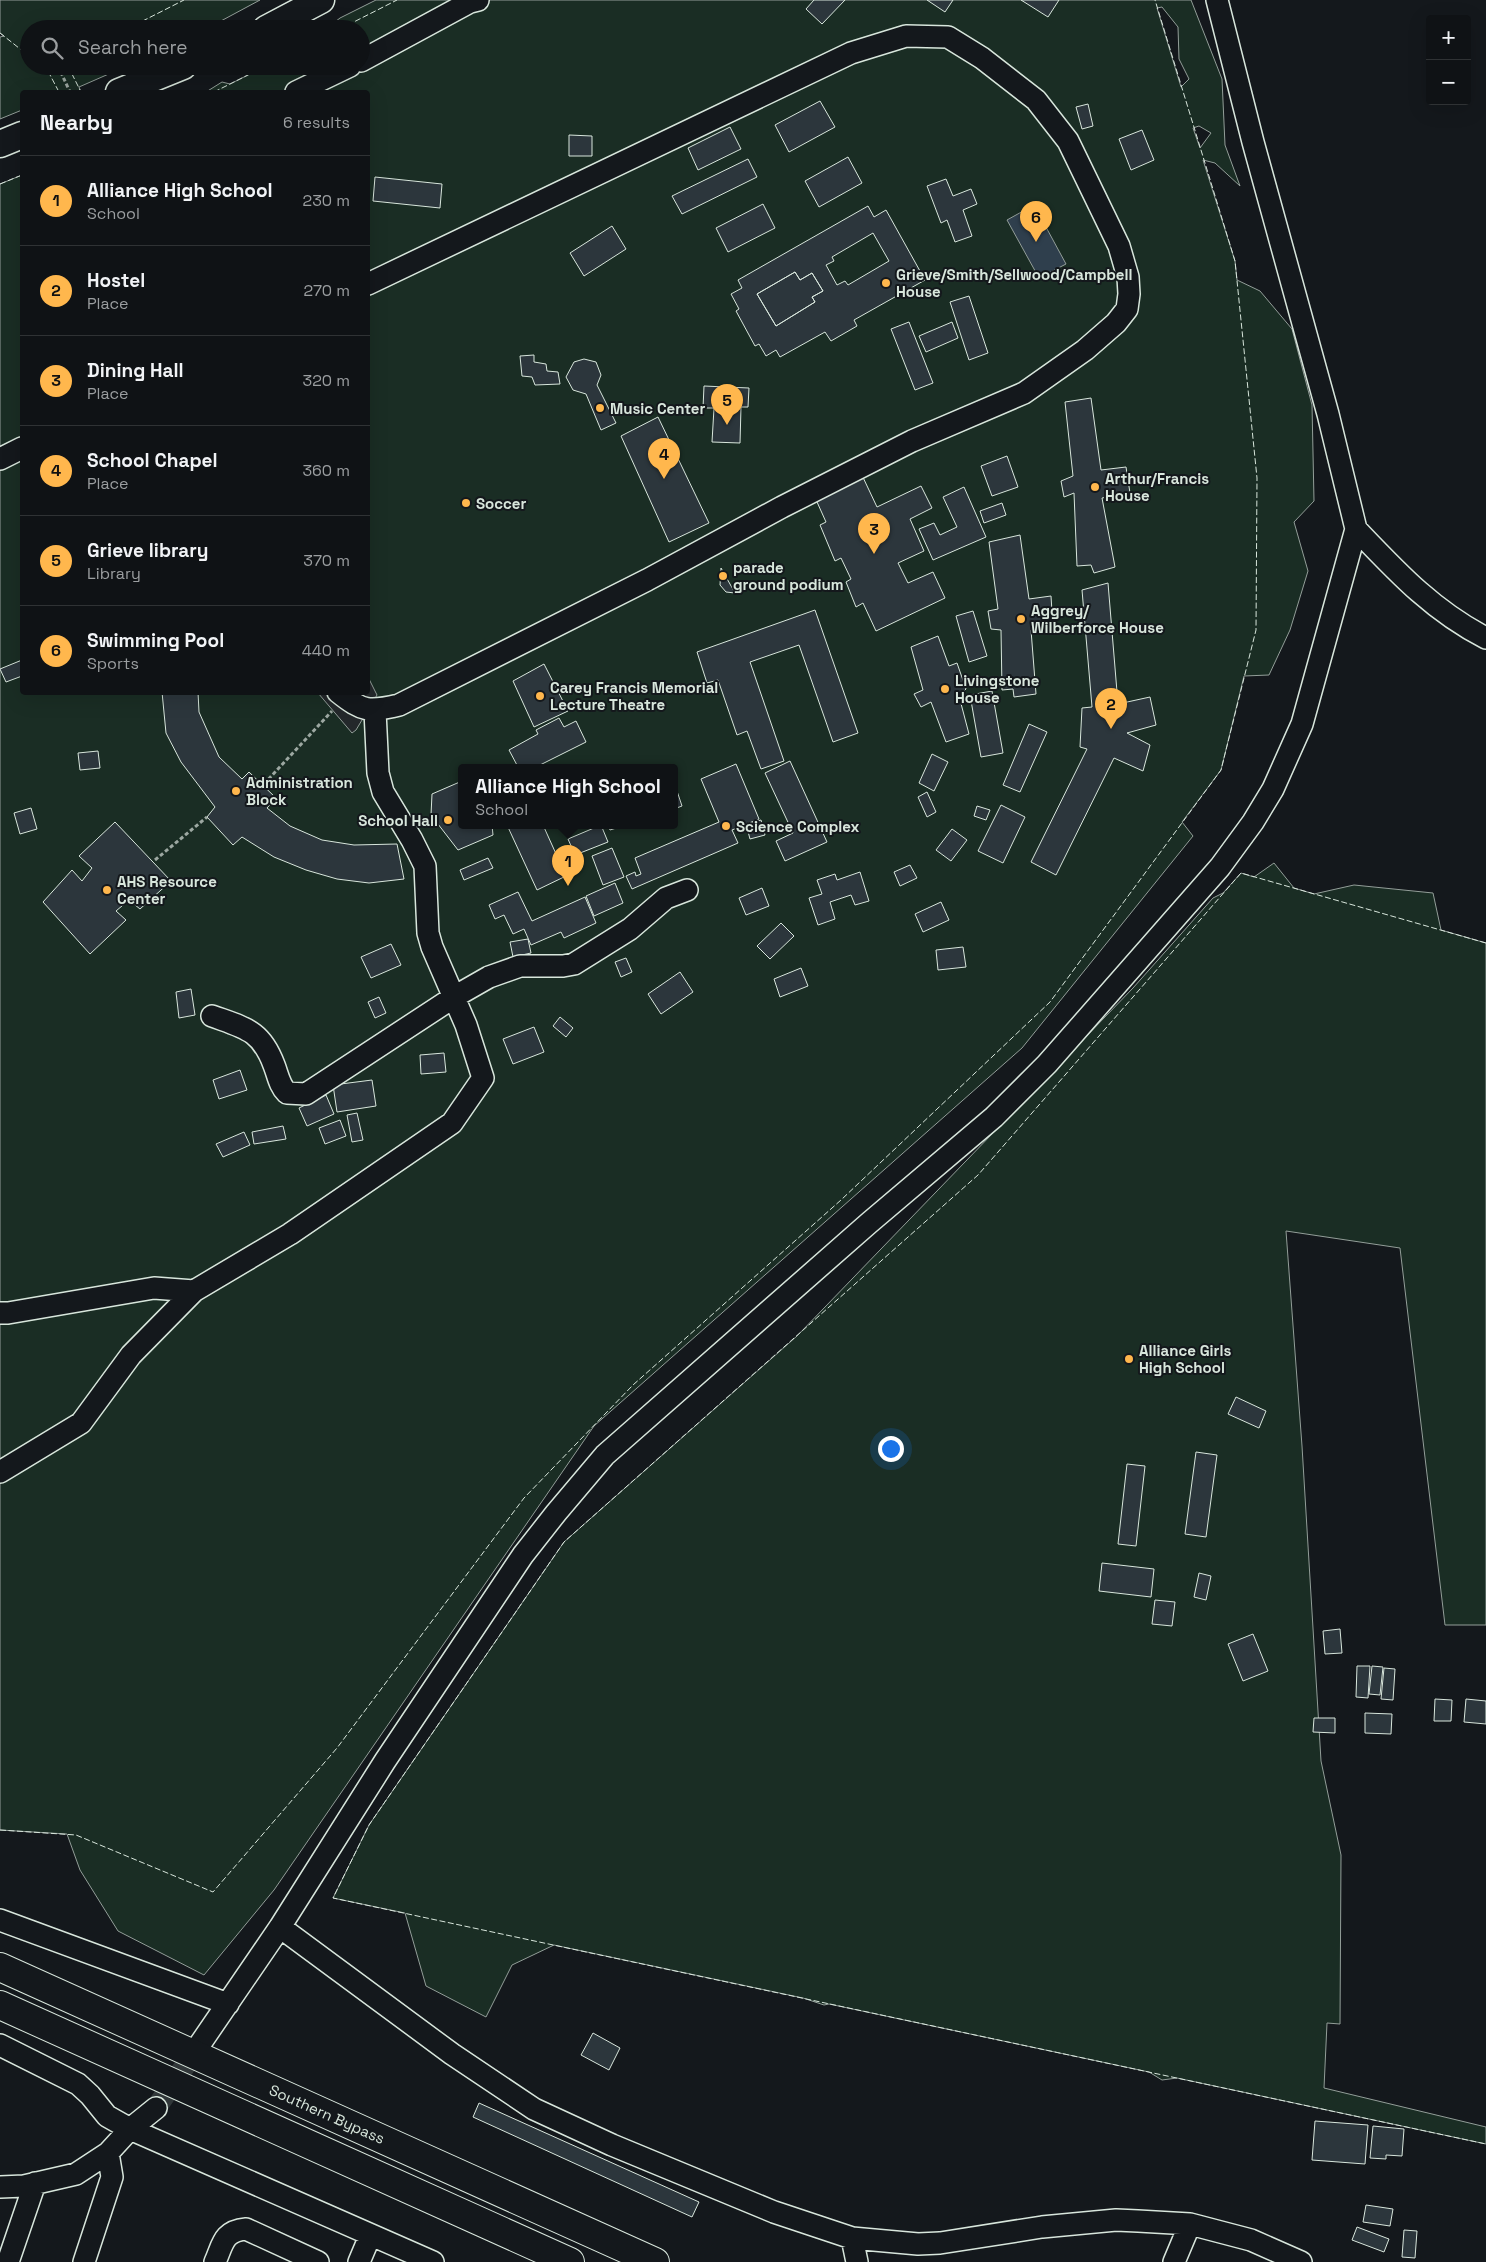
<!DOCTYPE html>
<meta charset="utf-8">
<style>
:root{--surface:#0f1215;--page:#1d2022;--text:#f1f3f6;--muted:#9b9ea0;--line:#2f3234;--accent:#ffb74d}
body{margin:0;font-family:"Space Grotesk",sans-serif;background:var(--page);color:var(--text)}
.controls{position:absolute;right:15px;top:15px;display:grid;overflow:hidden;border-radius:5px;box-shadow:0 5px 20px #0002}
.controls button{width:45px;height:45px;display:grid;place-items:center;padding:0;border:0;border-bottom:1px solid var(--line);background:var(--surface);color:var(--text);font:25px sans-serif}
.you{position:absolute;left:890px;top:1448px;width:18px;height:18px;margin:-12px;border:4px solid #fff;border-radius:50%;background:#1a73e8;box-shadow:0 0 0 8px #1a73e833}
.badge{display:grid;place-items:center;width:32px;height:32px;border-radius:50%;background:var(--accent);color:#111;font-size:16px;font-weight:700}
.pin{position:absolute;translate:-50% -41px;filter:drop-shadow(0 1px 2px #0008)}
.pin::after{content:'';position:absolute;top:26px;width:18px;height:15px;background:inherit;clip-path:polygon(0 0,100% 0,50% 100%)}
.popup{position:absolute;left:458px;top:764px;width:220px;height:65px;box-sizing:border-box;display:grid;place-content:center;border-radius:5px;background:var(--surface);filter:drop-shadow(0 1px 4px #0005);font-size:16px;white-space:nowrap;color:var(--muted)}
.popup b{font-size:19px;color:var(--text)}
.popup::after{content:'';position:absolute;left:50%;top:100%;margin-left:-10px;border:10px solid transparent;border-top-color:var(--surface)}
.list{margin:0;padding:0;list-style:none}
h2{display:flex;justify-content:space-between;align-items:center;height:65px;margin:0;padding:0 20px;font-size:21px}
h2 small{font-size:16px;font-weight:400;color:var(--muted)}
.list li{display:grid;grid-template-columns:32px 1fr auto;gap:15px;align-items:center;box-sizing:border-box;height:90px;padding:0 20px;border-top:1px solid var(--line)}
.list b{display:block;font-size:19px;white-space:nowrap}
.list p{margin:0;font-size:16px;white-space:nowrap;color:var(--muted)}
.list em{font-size:16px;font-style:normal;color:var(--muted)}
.icon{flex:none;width:28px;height:28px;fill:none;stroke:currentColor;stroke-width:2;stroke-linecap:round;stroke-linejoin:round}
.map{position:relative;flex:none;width:1486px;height:2262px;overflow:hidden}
.search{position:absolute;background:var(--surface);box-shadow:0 5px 20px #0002;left:20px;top:20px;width:350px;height:55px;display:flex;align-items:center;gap:12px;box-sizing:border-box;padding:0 18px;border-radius:28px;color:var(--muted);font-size:19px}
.panel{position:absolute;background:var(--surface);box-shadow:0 5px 20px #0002;left:20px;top:90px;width:350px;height:605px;border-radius:5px}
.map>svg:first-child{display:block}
.green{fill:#1a2d24;stroke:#939e99;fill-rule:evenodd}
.parking{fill:#24282b;stroke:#939e99}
.water{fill:#2f3f4d;stroke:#939e99}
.building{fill:#2c363c;stroke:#d8e6dc;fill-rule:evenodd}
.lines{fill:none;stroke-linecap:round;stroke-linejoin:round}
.minor-tunnel{stroke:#313739;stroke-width:21;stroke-dasharray:21 11;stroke-linecap:butt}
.minor-casing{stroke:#d8e6dc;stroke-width:24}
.major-casing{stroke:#d8e6dc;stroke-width:29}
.highway-casing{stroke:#d8e6dc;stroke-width:30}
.path{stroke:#9da8a2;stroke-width:3;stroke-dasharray:4 2.5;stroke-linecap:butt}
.minor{stroke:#14181c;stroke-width:21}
.major{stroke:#14181c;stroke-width:26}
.highway{stroke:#14181c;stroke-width:28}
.fence{stroke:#d8e6dc;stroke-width:1;stroke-dasharray:6 2.5;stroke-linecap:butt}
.poi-dot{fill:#ffb74d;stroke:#14181c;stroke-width:2}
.labels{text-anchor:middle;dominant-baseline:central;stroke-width:4;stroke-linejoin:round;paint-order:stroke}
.poi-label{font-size:15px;font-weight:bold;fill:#d8e6dc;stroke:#14181c;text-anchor:start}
.street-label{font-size:15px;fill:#d8e6dc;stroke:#14181c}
</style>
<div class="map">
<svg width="1486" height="2262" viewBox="0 0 1486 2262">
<rect width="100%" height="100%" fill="#14181c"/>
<path class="green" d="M0,0H260L206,29H29V66H127L79,87L81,92H22V110L0,119V37L4,36L0,33Z
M376,0H1191L1222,79L1225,145L1240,186L1215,163L1203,160L1235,261L1237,280L1260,291L1292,329L1312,405L1314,501L1294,522L1308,571L1290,630L1269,675L1244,676L1221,770L1182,822L1193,836L1022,1048L594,1426L274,1890L204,1975L118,1931L80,1870L67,1834L0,1830V184L22,175V692H368V92H206L222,82L230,84L248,75L242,70L251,66H361V29H326L340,18ZM1162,7L1178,27L1179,59L1189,79L1181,87L1157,8ZM1199,126L1211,133L1200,148L1193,128ZM462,767H674V825H462Z
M1274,863L1294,888L1314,894L1354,885L1433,893L1441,930L1486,943V1625H1445L1400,1248L1286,1231L1302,1446L1321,1761L1341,1855L1340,2024L1327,2023L1324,2088L1486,2127V2144L1177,2078L1162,2080L1149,2072L829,2004L824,2005L803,1998L554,1945L512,1965L486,2017L426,1986L405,1913L333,1898L369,1825L564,1542L797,1336L1133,988L1213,898L1223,893L1241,873L1254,877Z"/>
<path class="parking" d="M368,677L377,695L356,730L352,733L318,693L368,692Z"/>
<path class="water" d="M1034,205L1066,264L1039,278L1007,220Z"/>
<path class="building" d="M814,0H845L822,24L806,9Z
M927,0H953L945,12Z
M1021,0H1059L1048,17Z
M820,101L835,127L789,152L775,125Z
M1088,104L1093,126L1082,129L1076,107Z
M730,127L741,149L698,170L688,148Z
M1142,130L1154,160L1131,170L1119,139Z
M569,135L592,136V156H569Z
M848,157L862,183L819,207L805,181Z
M748,159L757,177L682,214L672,196Z
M375,177L442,184L440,208L373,201Z
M946,179L953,196L971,189L977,204L963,210L972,236L955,242L947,220L941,223L927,186Z
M763,204L775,228L728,252L716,228Z
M868,206L874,217L886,210L925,280L854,320L857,326L831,341L825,332L780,357L776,350L766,356L759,344L755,346L736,311L739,309L731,294L742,288L738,280ZM873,233L889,261L848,285L845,281L837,285L826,265L834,261L832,257ZM795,272L800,280L812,273L823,291L812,297L815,302L776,326L757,294Z
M612,226L626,249L584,276L570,253Z
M795,272L800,280L812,273L823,291L812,297L815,302L776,326L757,294Z
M969,296L988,353L969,360L950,302Z
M909,322L933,383L915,390L891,329Z
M952,322L958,338L926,352L919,336Z
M534,355V362L546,364L547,371L558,372L560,384L535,385L532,377L522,376L520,356Z
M584,359L596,362L601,375L597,385L616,423L601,430L586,394L573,390L566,377L574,362Z
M704,386L749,388L748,407H741L740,443L712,442L714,408H703Z
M1091,398L1101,470L1126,467L1130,493L1102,498L1115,567L1094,573L1091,565L1077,566L1074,493L1064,497L1061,481L1073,476L1065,402Z
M658,417L709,523L669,542L621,436Z
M1007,456L1018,487L992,496L981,466Z
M860,471L877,507L921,486L932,508L910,519L924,551L898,563L908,583L933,572L945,598L876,631L863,603L856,607L846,582L851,579L841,558L835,561L820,525L826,522L813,493Z
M964,487L986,537L933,560L919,529L934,523L940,535L957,527L943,497Z
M1002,503L1006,515L984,523L980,511Z
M1020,535L1029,599L1051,596L1053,628L1031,630L1036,694L1014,697L1013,689L1002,690L1001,630L991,629L988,611L998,609L989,542Z
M721,568L735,593L726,592L720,585Z
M1108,583L1118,704L1150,697L1156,725L1127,733L1150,745L1143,771L1114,758L1056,875L1031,862L1087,749L1080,747L1082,708L1092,707L1082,590Z
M815,610L858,733L833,742L799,645L750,662L784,761L761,769L747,731L737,735L718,680L707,683L697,652Z
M973,611L987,656L969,662L956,616Z
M938,636L949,666L957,663L966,689L959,696L969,734L946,742L931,702L921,707L914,694L923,690L911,647Z
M22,660V676L6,682L0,669Z
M544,664L568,711L534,727L513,681Z
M992,691L1003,753L981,757L970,695Z
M162,692H198L199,712L219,757L242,779L249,772L276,798L267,808L290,826L322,840L354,845L397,844L404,879L369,883L337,879L306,870L274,857L242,837L233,845L207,817L215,807L181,762L166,733Z
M559,718L564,727L576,721L586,742L536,767H518L509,750L538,734L536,730Z
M1029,724L1047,732L1020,792L1003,785Z
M98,751L100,768L80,770L78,753Z
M932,754L948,762L934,791L919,783Z
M790,761L827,842L785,861L776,841L793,833L765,773Z
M736,764L759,819L732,830L738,843L632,889L626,876L635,872L636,876L641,874L635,858L719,822L701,779Z
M462,781V825H492L493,835L458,850L431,815L432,794Z
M674,782L682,806L674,809Z
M927,792L936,812L927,817L918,797Z
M1001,805L1025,817L1003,863L978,851Z
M977,806L990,810L986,820L974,816Z
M31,808L37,829L20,834L14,813Z
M761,820L765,835L750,839L746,824Z
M115,822L171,881L140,909L129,900L116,911L126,920L90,954L43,902L72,870L82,881L92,868L79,856Z
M507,825H543L566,876L537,890Z
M601,825L608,842L575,855L568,839Z
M608,825H626L610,830Z
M952,829L967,840L951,861L936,850Z
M612,848L624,877L603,885L592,856Z
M488,858L493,868L464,880L460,870Z
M910,865L917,878L900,886L894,872Z
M860,872L869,901L855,905L851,895L830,902L835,919L818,925L809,898L822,894L817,880L835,874L837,880Z
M615,883L623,903L594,916L586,896Z
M762,888L769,906L746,915L739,898Z
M518,892L532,921L585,897L596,923L564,938L561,932L531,945L524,929L513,934L504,915L495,919L489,905Z
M941,902L949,920L923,932L915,914Z
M781,923L794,936L770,959L757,946Z
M528,939L531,953L513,957L510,942Z
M391,944L401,965L371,978L361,957Z
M963,947L966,967L938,970L936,950Z
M626,958L632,972L621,977L615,962Z
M801,968L808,986L780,997L774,979Z
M680,972L693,992L661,1014L648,994Z
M191,989L195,1015L179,1018L176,992Z
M379,997L386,1013L375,1018L368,1002Z
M560,1017L573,1028L566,1037L553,1026Z
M534,1027L544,1052L513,1064L503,1039Z
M444,1053L446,1072L421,1074L420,1055Z
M240,1070L247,1090L219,1099L213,1080Z
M372,1080L376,1106L337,1112L333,1085Z
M326,1095L334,1114L307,1126L299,1108Z
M357,1113L363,1140L352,1142L347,1115Z
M340,1120L346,1136L325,1144L319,1128Z
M283,1126L286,1139L254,1144L252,1132Z
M244,1132L250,1145L223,1157L216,1144Z
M1236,1397L1266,1411L1259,1428L1228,1414Z
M1196,1452L1217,1455L1206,1537L1185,1534Z
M1127,1464L1145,1466L1136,1546L1118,1544Z
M1102,1563L1154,1569L1151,1597L1099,1591Z
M1199,1573L1211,1576L1206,1600L1194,1597Z
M1155,1600L1175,1602L1172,1626L1152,1624Z
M1340,1629L1342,1653L1325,1654L1323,1631Z
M1253,1634L1268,1671L1243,1681L1228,1644Z
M1357,1666H1370L1368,1698L1356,1697Z
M1372,1666L1383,1667L1380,1695L1369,1694Z
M1384,1668L1395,1669L1393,1700L1381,1699Z
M1435,1699L1452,1700L1451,1721H1434Z
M1466,1699L1486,1701V1724L1464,1722Z
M1365,1713L1392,1714L1391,1734L1365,1733Z
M1314,1718H1335V1733L1313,1732Z
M593,2033L620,2048L609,2070L581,2055Z
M479,2103L699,2202L692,2217L473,2117Z
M1315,2121L1368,2125L1365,2164L1312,2160Z
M1373,2126L1404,2129L1402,2156L1386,2155V2159L1370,2158Z
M1366,2205L1393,2209L1390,2226L1363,2222Z
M1357,2227L1389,2239L1384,2252L1352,2240Z
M1404,2230L1417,2231L1415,2258L1402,2257Z"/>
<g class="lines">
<path class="minor-tunnel" d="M156,2108L200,2044"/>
<defs>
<path id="minor" d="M361,61L470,2L478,0
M296,92L350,66
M0,459L22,448
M1356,529C1397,572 1433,611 1486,638
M338,692C363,712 369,712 399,705L647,580L782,507L912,441L1024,393L1085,350L1116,323L1127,309L1129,294L1128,277L1119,246L1068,141L1036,100L982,58L948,37L906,36L851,53L368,284
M212,1016C245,1028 261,1030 274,1065C278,1075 279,1085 287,1093L306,1094L454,997L489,977L520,966H563L574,964L630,929L666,898L687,890
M0,1313H8L154,1288L194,1291
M0,1472L81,1423L131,1355L194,1291L290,1234L452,1123L483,1078L466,1025L432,947L428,933L425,866L412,840L383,792L378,773L375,711
M0,1920L228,2004
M280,1927L452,2054L534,2109L612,2145L774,2212L852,2238L918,2244L940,2243L1042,2227L1116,2220L1138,2221L1190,2224L1251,2240L1301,2262
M200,2044L280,1927L385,1761L523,1555L556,1513L605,1455L869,1223L994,1117L1047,1064L1220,867L1253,822L1273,789L1302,724L1356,529L1328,414L1253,142L1217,0
M0,2045L78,2084L90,2095L107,2116L130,2129L433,2262
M0,2187L24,2186L76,2174L108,2153L130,2129L156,2108
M852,2238L857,2262
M8,2262L35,2183
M84,2262L112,2177L108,2153
M215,2262C223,2244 223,2231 246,2229L318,2262
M359,2262L370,2236
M1174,2262L1190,2224"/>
<path id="major" d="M266,29L321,0
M119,92L183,66
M0,144L22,135"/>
<path id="highway" d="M0,1967L655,2262
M0,2005L570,2262"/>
</defs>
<use href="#minor" class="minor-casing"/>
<use href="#major" class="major-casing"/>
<use href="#highway" class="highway-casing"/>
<path class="path" d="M58,66L70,92
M264,784L332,711
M155,860L207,817"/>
<use href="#minor" class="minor"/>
<use href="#major" class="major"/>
<use href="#highway" class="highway"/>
<path class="fence" d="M127,29L184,0
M340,29L397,0
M0,33L29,56
M41,66L49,73L59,92
M68,66L81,92
M214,92L266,66
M0,184L22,175
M1486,943L1241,873L978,1175L564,1542L369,1825L333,1898L1486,2144
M0,1830L76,1835L213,1892L337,1748L524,1498L633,1385L841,1200L1050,1002L1221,770L1256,630L1257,478L1235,261L1155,0"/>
</g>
<g class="poi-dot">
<circle cx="886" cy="283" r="5"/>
<circle cx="600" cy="408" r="5"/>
<circle cx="1095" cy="487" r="5"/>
<circle cx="466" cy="503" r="5"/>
<circle cx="723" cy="576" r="5"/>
<circle cx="1021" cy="619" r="5"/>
<circle cx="945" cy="689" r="5"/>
<circle cx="540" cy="696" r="5"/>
<circle cx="236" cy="791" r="5"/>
<circle cx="448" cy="820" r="5"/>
<circle cx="726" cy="826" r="5"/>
<circle cx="107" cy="890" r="5"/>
<circle cx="1129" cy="1359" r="5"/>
</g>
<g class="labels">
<g class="poi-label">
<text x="896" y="274">Grieve/Smith/Sellwood/Campbell<tspan x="896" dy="17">House</tspan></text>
<text x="610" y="408">Music Center</text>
<text x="1105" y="478">Arthur/Francis<tspan x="1105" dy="17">House</tspan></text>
<text x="476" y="503">Soccer</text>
<text x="733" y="567">parade<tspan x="733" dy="17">ground podium</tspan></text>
<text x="1031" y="610">Aggrey/<tspan x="1031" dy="17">Wilberforce House</tspan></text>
<text x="955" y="680">Livingstone<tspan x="955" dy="17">House</tspan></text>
<text x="550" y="687">Carey Francis Memorial<tspan x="550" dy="17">Lecture Theatre</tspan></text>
<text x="246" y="782">Administration<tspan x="246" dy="17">Block</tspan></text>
<text x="438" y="820" text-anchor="end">School Hall</text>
<text x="736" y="826">Science Complex</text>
<text x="117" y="881">AHS Resource<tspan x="117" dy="17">Center</tspan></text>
<text x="1139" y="1350">Alliance Girls<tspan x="1139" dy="17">High School</tspan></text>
</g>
<g class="street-label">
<text transform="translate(327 2114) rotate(24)">Southern Bypass</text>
</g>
</g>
</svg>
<div class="controls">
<button>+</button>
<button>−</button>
</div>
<div class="you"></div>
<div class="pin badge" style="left:568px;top:886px">1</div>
<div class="popup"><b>Alliance High School</b>School</div>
<div class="pin badge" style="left:1111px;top:729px">2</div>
<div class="pin badge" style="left:874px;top:554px">3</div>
<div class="pin badge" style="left:664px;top:479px">4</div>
<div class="pin badge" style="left:727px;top:425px">5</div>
<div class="pin badge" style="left:1036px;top:242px">6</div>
<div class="search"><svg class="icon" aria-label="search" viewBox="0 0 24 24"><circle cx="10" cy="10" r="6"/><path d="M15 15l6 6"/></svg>Search here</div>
<section class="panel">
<h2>Nearby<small>6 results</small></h2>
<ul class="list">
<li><span class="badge">1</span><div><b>Alliance High School</b><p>School</p></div><em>230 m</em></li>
<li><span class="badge">2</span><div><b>Hostel</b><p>Place</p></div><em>270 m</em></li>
<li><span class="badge">3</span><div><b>Dining Hall</b><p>Place</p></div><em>320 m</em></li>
<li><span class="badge">4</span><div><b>School Chapel</b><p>Place</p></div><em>360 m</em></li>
<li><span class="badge">5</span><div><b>Grieve library</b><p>Library</p></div><em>370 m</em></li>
<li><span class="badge">6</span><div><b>Swimming Pool</b><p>Sports</p></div><em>440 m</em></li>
</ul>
</section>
</div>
